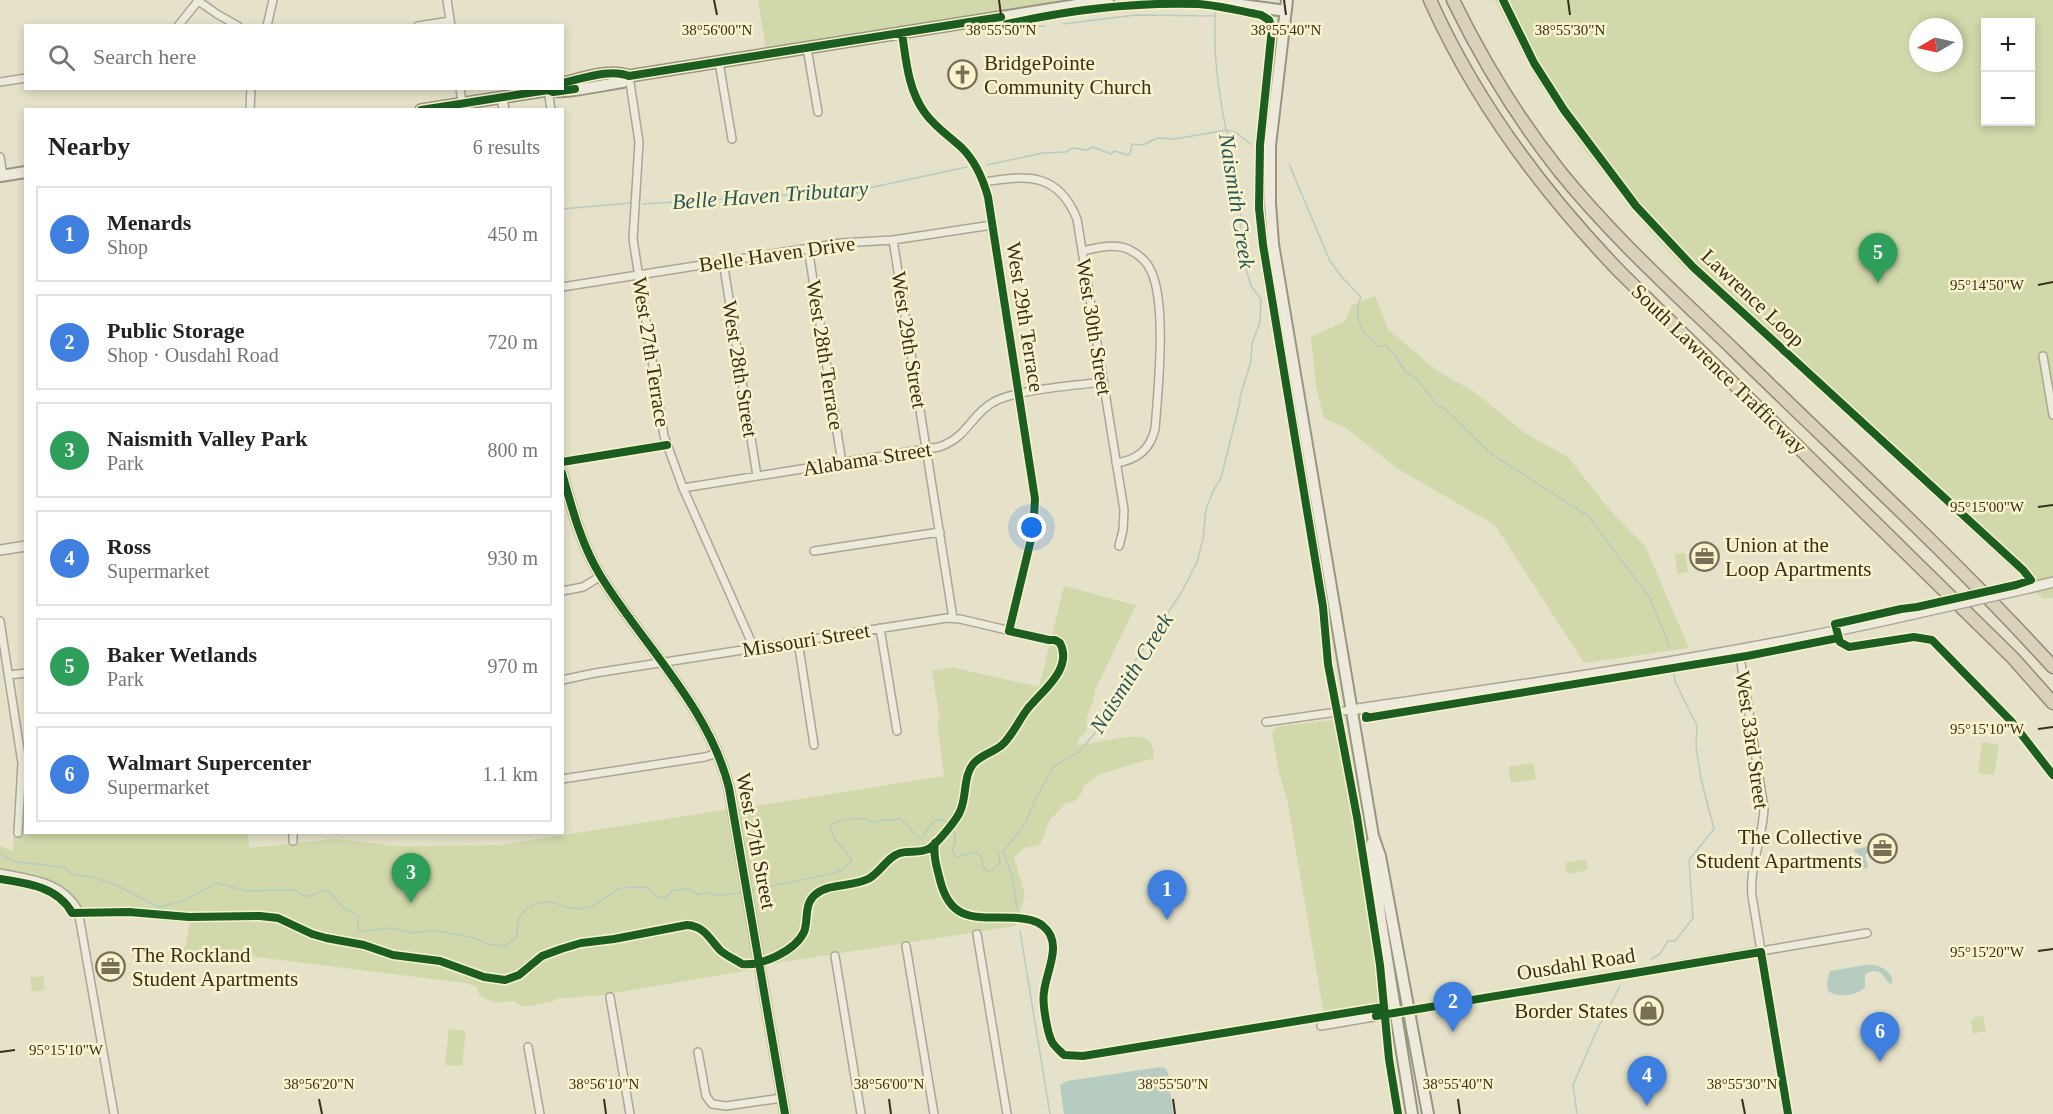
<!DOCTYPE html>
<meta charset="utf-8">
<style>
:root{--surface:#fff;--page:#f2f2f2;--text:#222;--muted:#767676;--line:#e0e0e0;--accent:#766e57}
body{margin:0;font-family:Georgia,serif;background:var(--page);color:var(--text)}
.controls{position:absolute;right:18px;top:18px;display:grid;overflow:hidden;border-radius:0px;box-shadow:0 3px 9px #0003}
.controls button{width:54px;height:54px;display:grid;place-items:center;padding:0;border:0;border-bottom:2px solid var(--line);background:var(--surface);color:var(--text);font:30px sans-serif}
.compass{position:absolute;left:1909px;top:18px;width:54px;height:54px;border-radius:50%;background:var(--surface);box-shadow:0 3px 9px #0003;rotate:261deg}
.you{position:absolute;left:1032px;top:528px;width:21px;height:21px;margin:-15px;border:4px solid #fff;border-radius:50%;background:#1a73e8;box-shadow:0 0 0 9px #1a73e833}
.badge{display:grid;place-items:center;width:39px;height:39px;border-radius:50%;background:var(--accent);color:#fff;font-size:20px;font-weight:700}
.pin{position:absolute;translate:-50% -50px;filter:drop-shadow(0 2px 3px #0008)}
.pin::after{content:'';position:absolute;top:32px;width:21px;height:18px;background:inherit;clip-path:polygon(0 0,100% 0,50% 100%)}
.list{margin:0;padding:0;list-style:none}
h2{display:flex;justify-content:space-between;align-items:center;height:78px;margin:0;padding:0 24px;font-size:26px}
h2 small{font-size:20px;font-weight:400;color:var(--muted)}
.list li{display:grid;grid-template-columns:39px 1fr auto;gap:18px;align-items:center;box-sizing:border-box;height:96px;margin:0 12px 12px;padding:0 12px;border:2px solid var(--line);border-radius:0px}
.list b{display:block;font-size:22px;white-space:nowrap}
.list p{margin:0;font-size:20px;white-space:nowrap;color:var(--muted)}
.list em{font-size:20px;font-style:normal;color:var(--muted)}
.icon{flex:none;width:33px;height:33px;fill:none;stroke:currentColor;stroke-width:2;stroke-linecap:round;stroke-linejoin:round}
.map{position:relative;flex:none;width:2053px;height:1114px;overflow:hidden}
.search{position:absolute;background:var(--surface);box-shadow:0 3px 9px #0003;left:24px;top:24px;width:540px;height:66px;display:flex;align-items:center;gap:15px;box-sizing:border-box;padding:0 21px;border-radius:0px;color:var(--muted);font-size:22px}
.panel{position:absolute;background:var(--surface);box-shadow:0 3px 9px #0003;left:24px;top:108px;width:540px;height:726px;border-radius:0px}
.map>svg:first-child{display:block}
.green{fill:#d1d9aa;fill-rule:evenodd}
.water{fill:#b6ccc1}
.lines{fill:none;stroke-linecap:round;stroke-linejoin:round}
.stream{stroke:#b6ccc1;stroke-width:1.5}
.minor-casing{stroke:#aba693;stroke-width:10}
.tertiary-casing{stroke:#aba693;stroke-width:12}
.secondary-casing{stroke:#9a9483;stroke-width:14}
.motorway-casing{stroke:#908b7a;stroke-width:15}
.minor{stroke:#edeadc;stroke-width:7}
.tertiary{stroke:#edeadc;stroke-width:9}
.secondary{stroke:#edeadc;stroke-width:10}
.motorway{stroke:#d9d2b9;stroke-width:12}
.tertiary-bridge-casing{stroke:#aba693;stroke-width:12;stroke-linecap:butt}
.tertiary-bridge{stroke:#edeadc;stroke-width:9}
.cycleway-casing{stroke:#f9f3cd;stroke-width:11}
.cycleway{stroke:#1b5e20;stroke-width:8}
.ticks{fill:none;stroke:#392f1a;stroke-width:2}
.labels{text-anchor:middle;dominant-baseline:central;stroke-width:5;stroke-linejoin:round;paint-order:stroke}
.poi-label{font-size:21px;fill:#392f1a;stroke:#f9f3cd;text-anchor:start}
.street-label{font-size:21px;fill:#392f1a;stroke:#f9f3cd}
.water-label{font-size:22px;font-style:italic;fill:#28565b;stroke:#f9f3cd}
.ticks-label{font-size:15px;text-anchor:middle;fill:#392f1a;stroke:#f9f3cd;stroke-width:5;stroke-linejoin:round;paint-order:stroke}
</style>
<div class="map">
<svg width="2053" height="1114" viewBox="0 0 2053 1114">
<rect width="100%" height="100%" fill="#e6e2c9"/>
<path class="green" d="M758,0H1083L766,50Z
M1495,0H2053V598L2043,599L2026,581L1722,300L1682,266L1648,229L1584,149L1535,77ZM1986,22H2030V122H1986ZM1918,27H1954V63H1918Z
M1375,296L1388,329L1432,367L1477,394L1525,433L1569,458L1608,508L1645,546L1689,648L1584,663L1495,525L1398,469L1346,428L1324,418L1316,386L1311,337L1345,321L1352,305Z
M1685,553L1688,572L1677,574L1675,554Z
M1064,586L1136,605L1095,690C1094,707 1084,713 1087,731L1079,738L1077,745C1094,744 1124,735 1139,737C1150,738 1155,748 1154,758L1100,774L1084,785L1081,794L1075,801L1066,803L1049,821L1041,843L1036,846L1027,847L1014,857L1025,895L1020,913L1014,915L1016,926L764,965L737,809L944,776L937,721H940L932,671L951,667L1039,687Z
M1340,719L1344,723L1367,849L1390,1002L1388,1007L1382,1010L1329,1019L1324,1015L1288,804L1279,772L1272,733L1276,727Z
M1982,742L1999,745L1994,775L1978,773Z
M1533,763L1536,779L1511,783L1508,767Z
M24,805L25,806L26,832H111L116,834L248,833L249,848L334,839L398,846L500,845L730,809L757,969L602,995L556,999L554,1001L524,1007L513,1001L494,1003L480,996L477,989L478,987L464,983L216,952L186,963L180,959L186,944L190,923L113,916L84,917C71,877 36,876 0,869V846L13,851L14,833H22Z
M1586,859L1588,870L1567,874L1565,863Z
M43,976L45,990L32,992L30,978Z
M1983,1016L1986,1031L1973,1034L1971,1022L1975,1017Z
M449,1029L466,1031L462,1066L445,1065Z"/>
<path class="water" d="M1867,847L1868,853L1865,854L1868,868L1859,869L1856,859H1859L1858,853H1855L1854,849Z
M1866,965C1878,964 1885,968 1892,977V984L1889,983L1880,972L1873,971L1865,974V987C1858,996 1837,998 1828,991L1827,982L1830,971Z
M1160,1067L1165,1068L1168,1073L1173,1114H1064L1060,1085L1067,1081Z"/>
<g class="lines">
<path class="stream" d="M1063,24L1136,15L1214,16
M1026,27L1045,26
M1289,164L1330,261L1341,276L1361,297C1352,318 1361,331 1377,346H1387L1397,358L1406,373L1416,378L1437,405L1444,408L1490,453L1588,516L1650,598L1670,647
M987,165L1043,153L1066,152L1073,148L1087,150L1093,147L1111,154L1114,151L1128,155L1130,154L1132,144L1143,145L1157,138L1175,139L1226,130L1235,132L1251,144
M643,204L834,192L859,193L864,189L967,167
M562,209L630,203
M1003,852L1012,875L1017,909
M0,854L16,862L64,867L72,874L96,878L116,885L159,907L183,901L217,883L246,891L295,890C309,901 309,895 325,890C335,893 336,902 344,908C349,911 353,911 358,916V932L390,928L412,933L432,930L471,937L488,944L504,946L517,937C517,926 517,915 528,908C551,892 563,913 586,908C600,905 607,895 619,889C626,886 638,888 647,887L655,896L666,898L671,891L688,889L699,895L707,892L717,896L744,892
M752,890L835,873L844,869L851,862V858L836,841L830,829L832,824C848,818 859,816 875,823L884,819L892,821L900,818L918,837L922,838L932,823L938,819C955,822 959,837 952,851L956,857L975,852L981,856L983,865L987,871L993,870L1000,862L998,853L1003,852L1025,824L1032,806L1053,767L1080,751L1103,723L1122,689L1126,674L1180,595L1197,562L1203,539L1206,509L1214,489L1221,478L1240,402V397L1251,361L1252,344L1260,322L1261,299L1251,286L1240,247L1241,201L1235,170L1229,152L1230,137L1226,130C1218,88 1212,49 1216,7
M1020,931L1050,1114
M1651,959L1660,954L1668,941H1675L1693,918L1689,860L1714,829L1701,779L1696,746L1697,725L1688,708L1675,681L1674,674
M1577,1113L1573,1085L1596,1032L1620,986"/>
<defs>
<path id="minor" d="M197,0L217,14L238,26
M447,0L451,26
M178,26L198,1
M267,26L273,0
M418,26L450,21
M902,33C906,60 908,90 925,113C935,127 949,136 962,148C975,161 983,179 988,197L1035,499L1033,531L1009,631
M807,48L818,112
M719,62L732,139
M629,76L639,142L633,239L664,436L683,488L754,648
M0,82L26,78
M460,88L462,103
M548,90L551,110
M250,110L251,88
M0,157L3,176
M984,182C1027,175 1058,172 1077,219L1124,510L1123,530L1119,546
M893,240L953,618
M808,248L842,463
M1082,251C1097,248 1114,243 1128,249C1138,254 1147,261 1151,271C1167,304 1158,391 1155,429C1150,450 1137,460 1116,463
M723,261L757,476
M562,287L841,243L893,240L992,225
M2043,356L2053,415
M562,462L667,445
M683,488L939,447C968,437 970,416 992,403C1012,390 1077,385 1103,382
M814,551L940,532
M562,591L583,587L601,576
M0,621L22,763L18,833
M880,628L897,731
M798,641L814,745
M1739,650L1764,808C1763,838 1749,866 1752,896L1788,1114
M9,675L26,673
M562,680L595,673L947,618L960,619L1049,640
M1266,722L1351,710
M562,779L705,757L718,753
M293,832V841
M0,873C30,879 62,881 78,910L114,1114
M977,934L1007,1114
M906,946L934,1114
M835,956L861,1114
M610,997L630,1114
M1321,1026L1867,933
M528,1047L540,1114
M698,1052L706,1096L712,1104L726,1106L782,1098"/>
<path id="tertiary" d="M502,97L504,110
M562,473C572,508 581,544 600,575C643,645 709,707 729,788L785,1114
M0,550L26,546
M2029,588L2053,582
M1351,710C1541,682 1732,656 1918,613"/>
<path id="secondary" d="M1205,0L1286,11
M1287,0L1270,146V203L1273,244L1373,836L1380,856L1428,1114
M562,83C582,79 610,68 629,76L1108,0
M421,110L548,90C561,95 607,84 623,82L629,76
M0,176L26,172
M1372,843V854L1381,922L1412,1114"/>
<path id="motorway" d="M1430,0C1476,103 1542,191 1620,272L2013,658L2053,703
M1453,0C1483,62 1518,119 1561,173C1613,237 1675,293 1735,351C1841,455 1953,557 2053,667"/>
</defs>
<use href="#minor" class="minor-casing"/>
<use href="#tertiary" class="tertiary-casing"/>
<use href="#secondary" class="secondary-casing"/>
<use href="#motorway" class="motorway-casing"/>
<use href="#minor" class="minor"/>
<use href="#tertiary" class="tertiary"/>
<use href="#secondary" class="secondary"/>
<use href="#motorway" class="motorway"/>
<defs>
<path id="tertiary-bridge" d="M1918,613L2029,588"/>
</defs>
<use href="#tertiary-bridge" class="tertiary-bridge-casing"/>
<use href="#tertiary-bridge" class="tertiary-bridge"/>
<defs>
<path id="cycleway" d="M1503,0L1534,63L1564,110L1636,206L1693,267L2023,570L2031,580L2016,585L1917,607L1901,609L1835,624L1840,642L1849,647L1914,637L1932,640L2011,721L2053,775
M1007,24C1069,10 1133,2 1197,4C1218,5 1240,11 1261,15L1269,20L1272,28L1260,145L1259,208L1263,245L1323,607L1328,664L1357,817L1380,965L1389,1059L1398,1114
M562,83C582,79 610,68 629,76L1001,17
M421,110L548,90L553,92L575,89
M562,462L667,445
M562,473C572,508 581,544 600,575C643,645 709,707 729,788L785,1114
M1366,716V718L1747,656L1838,638
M935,843C933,856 937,868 940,880C951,925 979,916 1017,918C1026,919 1036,920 1043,926C1064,943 1046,971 1044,992C1042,1002 1047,1032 1052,1042C1055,1047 1060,1051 1064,1055L1083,1056L1383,1007
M0,879C27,883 58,887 72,913L129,912L189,917L260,916L278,918L312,934L326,938L364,945L393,955L440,961L484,977L505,980L519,975L542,956L561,949L581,943L614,939L687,925C705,926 710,940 721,951C727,956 736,960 742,964C762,966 795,951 804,932C809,920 803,904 816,894C830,883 852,887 868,879C880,873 887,857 900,853C910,850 921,854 930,848C938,842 958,819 961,809C967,794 963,774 975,762C983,754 994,752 1002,745C1012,736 1018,722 1026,711C1039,693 1074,670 1060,643L1055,640H1049L1009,631L1033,531L1035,499L988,197C983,179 975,161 962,148C949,136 935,127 925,113C908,90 906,60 902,33
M1376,1016L1761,952L1788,1114"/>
</defs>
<use href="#cycleway" class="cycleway-casing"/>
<use href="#cycleway" class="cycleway"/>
</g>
<path class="ticks" d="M714,0L717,15M999,0L1001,15M1284,0L1286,15M1568,0L1570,15M2038,285L2053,282M2038,507L2053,505M2038,729L2053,727M2038,951L2053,949M0,1052L15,1050M319,1099L322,1114M604,1099L606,1114M889,1099L891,1114M1173,1099L1175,1114M1458,1099L1460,1114M1742,1099L1745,1114"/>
<defs>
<symbol id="church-ring" viewBox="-11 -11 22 22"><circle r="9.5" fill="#f9f3cd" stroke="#766e57" stroke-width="1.5"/><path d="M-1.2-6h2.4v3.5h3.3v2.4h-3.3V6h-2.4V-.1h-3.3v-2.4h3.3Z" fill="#766e57"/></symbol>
<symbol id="office-ring" viewBox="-11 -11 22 22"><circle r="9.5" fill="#f9f3cd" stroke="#766e57" stroke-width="1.5"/><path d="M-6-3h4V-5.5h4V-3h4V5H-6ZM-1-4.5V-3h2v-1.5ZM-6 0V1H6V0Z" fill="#766e57"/></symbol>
<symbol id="shop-ring" viewBox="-11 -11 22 22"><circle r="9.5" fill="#f9f3cd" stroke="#766e57" stroke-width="1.5"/><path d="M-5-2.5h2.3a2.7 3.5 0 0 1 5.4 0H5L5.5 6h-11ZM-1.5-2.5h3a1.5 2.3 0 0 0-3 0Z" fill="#766e57"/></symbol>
</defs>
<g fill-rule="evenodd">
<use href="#church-ring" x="946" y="58" width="33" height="33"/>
<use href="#office-ring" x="1688" y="540" width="33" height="33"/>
<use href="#office-ring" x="1866" y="832" width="33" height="33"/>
<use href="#office-ring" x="94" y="950" width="33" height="33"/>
<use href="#shop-ring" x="1632" y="994" width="33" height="33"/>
</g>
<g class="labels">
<g class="poi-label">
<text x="984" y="63">BridgePointe<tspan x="984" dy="24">Community Church</tspan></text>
<text x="1725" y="545">Union at the<tspan x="1725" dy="24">Loop Apartments</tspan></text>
<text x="1862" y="837" text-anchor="end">The Collective<tspan x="1862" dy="24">Student Apartments</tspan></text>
<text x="132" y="955">The Rockland<tspan x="132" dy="24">Student Apartments</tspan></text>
<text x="1628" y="1011" text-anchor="end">Border States</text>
</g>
<g class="street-label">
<text transform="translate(777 254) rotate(-8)">Belle Haven Drive</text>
<text transform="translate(1753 298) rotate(43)">Lawrence Loop</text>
<text transform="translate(1025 317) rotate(81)">West 29th Terrace</text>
<text transform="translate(1094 327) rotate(81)">West 30th Street</text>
<text transform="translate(909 340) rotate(81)">West 29th Street</text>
<text transform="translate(651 352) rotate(81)">West 27th Terrace</text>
<text transform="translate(825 355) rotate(81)">West 28th Terrace</text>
<text transform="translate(740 369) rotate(81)">West 28th Street</text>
<text transform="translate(1719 369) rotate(44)">South Lawrence Trafficway</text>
<text transform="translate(867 459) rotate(-9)">Alabama Street</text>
<text transform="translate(806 640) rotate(-9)">Missouri Street</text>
<text transform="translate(1752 740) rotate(82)">West 33rd Street</text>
<text transform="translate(756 841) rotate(79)">West 27th Street</text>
<text transform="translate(1576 964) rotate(-9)">Ousdahl Road</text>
</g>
<g class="water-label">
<text transform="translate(770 195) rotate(-4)">Belle Haven Tributary</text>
<text transform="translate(1237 201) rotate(81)">Naismith Creek</text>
<text transform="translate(1131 673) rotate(-58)">Naismith Creek</text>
</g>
</g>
<g class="ticks-label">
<text x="717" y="35">38°56'00"N</text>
<text x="1001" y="35">38°55'50"N</text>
<text x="1286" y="35">38°55'40"N</text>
<text x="1570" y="35">38°55'30"N</text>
<text x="1987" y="290">95°14'50"W</text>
<text x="1987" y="512">95°15'00"W</text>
<text x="1987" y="734">95°15'10"W</text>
<text x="1987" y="957">95°15'20"W</text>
<text x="66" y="1055">95°15'10"W</text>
<text x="319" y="1089">38°56'20"N</text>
<text x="604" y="1089">38°56'10"N</text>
<text x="889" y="1089">38°56'00"N</text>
<text x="1173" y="1089">38°55'50"N</text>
<text x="1458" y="1089">38°55'40"N</text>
<text x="1742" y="1089">38°55'30"N</text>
</g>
</svg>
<div class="controls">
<button>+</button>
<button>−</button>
</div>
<svg class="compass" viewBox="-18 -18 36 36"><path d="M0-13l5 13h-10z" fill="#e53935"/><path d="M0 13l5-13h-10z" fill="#767676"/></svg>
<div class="you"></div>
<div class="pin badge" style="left:1167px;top:920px;background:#3f7fe0">1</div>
<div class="pin badge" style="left:1453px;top:1032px;background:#3f7fe0">2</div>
<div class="pin badge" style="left:411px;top:903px;background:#2e9e5b">3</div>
<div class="pin badge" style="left:1647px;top:1106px;background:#3f7fe0">4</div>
<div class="pin badge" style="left:1878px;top:283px;background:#2e9e5b">5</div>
<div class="pin badge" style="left:1880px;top:1062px;background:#3f7fe0">6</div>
<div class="search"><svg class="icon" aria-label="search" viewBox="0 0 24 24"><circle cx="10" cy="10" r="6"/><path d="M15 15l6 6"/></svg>Search here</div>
<section class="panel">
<h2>Nearby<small>6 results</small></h2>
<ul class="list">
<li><span class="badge" style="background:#3f7fe0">1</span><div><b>Menards</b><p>Shop</p></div><em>450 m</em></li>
<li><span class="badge" style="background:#3f7fe0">2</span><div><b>Public Storage</b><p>Shop · Ousdahl Road</p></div><em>720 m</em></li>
<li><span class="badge" style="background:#2e9e5b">3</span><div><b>Naismith Valley Park</b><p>Park</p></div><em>800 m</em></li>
<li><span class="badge" style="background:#3f7fe0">4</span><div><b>Ross</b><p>Supermarket</p></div><em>930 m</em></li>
<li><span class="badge" style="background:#2e9e5b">5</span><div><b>Baker Wetlands</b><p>Park</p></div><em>970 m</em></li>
<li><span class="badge" style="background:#3f7fe0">6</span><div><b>Walmart Supercenter</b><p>Supermarket</p></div><em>1.1 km</em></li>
</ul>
</section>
</div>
